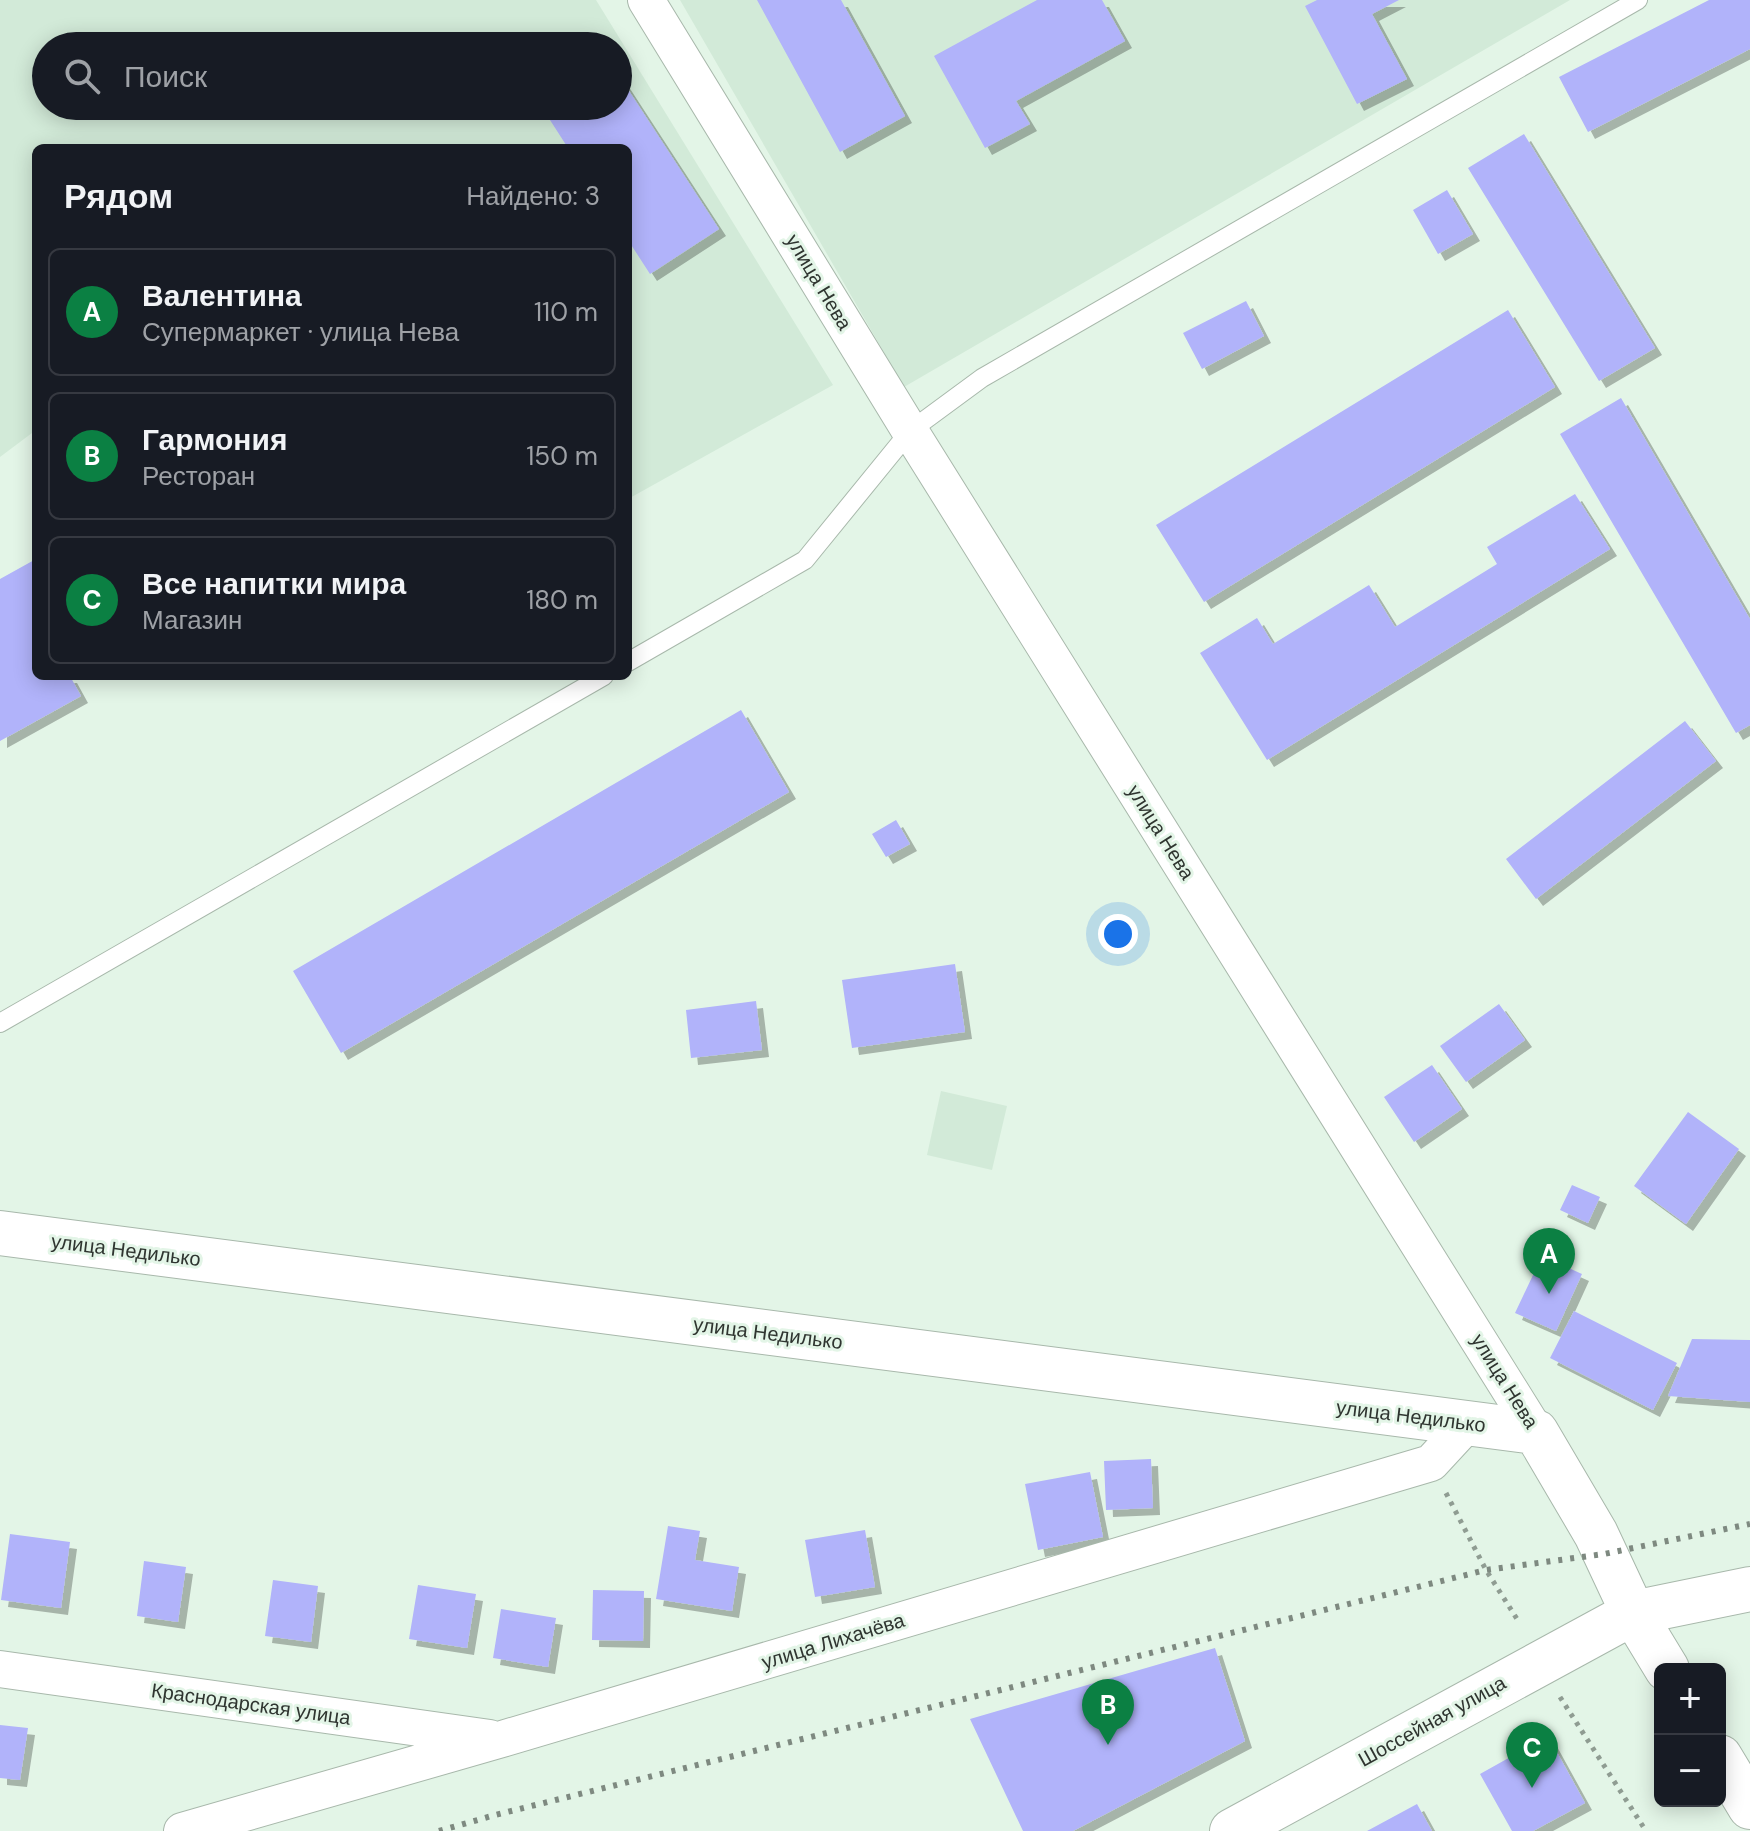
<!DOCTYPE html>
<html lang="ru">
<meta charset="utf-8">
<style>
:root{--surface:#171b24;--page:#20242c;--text:#f1f3f6;--muted:#9ea1a6;--line:#363941;--accent:#0b8043}
body{margin:0;font-family:"DM Sans",sans-serif;background:var(--page);color:var(--text)}
.controls{position:absolute;right:24px;bottom:24px;display:grid;overflow:hidden;border-radius:12px;box-shadow:0 4px 20px #0003}
.controls button{width:72px;height:72px;display:grid;place-items:center;padding:0;border:0;border-bottom:2px solid var(--line);background:var(--surface);color:var(--text);font:40px sans-serif}
.you{position:absolute;left:1118px;top:934px;width:28px;height:28px;margin:-20px;border:6px solid #fff;border-radius:50%;background:#1a73e8;box-shadow:0 0 0 12px #1a73e833}
.badge{display:grid;place-items:center;width:52px;height:52px;border-radius:50%;background:var(--accent);color:#fff;font-size:26px;font-weight:700}
.pin{position:absolute;translate:-50% -66px;filter:drop-shadow(0 2px 4px #0008)}
.pin::after{content:'';position:absolute;top:42px;width:28px;height:24px;background:inherit;clip-path:polygon(0 0,100% 0,50% 100%)}
.list{margin:0;padding:0;list-style:none}
h2{display:flex;justify-content:space-between;align-items:center;height:104px;margin:0;padding:0 32px;font-size:34px}
h2 small{font-size:26px;font-weight:400;color:var(--muted)}
.list li{display:grid;grid-template-columns:52px 1fr auto;gap:24px;align-items:center;box-sizing:border-box;height:128px;margin:0 16px 16px;padding:0 16px;border:2px solid var(--line);border-radius:12px}
.list b{display:block;font-size:30px;white-space:nowrap}
.list p{margin:0;font-size:26px;white-space:nowrap;color:var(--muted)}
.list em{font-size:26px;font-style:normal;color:var(--muted)}
.icon{flex:none;width:44px;height:44px;fill:none;stroke:currentColor;stroke-width:2;stroke-linecap:round;stroke-linejoin:round}
.map{position:relative;flex:none;width:1750px;height:1831px;overflow:hidden}
.search{position:absolute;background:var(--surface);box-shadow:0 4px 20px #0003;left:32px;top:32px;width:600px;height:88px;display:flex;align-items:center;gap:20px;box-sizing:border-box;padding:0 28px;border-radius:44px;color:var(--muted);font-size:30px}
.panel{position:absolute;background:var(--surface);box-shadow:0 4px 20px #0003;left:32px;top:144px;width:600px;height:536px;border-radius:12px}
.map>svg:first-child{display:block}
.built{fill:#d2ead8;fill-rule:evenodd}
.building{fill:#b1b3fa;filter:url(#shadow)}
.lines{fill:none;stroke-linecap:round;stroke-linejoin:round}
.lane-casing{stroke:#a8b8ab;stroke-width:20}
.street-casing{stroke:#a8b8ab;stroke-width:38}
.secondary-casing{stroke:#a8b8ab;stroke-width:46}
.path{stroke:#8f9c92;stroke-width:5;stroke-dasharray:4 6;stroke-linecap:butt}
.lane{stroke:#fff;stroke-width:18}
.street{stroke:#fff;stroke-width:36}
.secondary{stroke:#fff;stroke-width:44}
.rail{stroke:#7e8980;stroke-width:6;stroke-dasharray:4 8;stroke-linecap:butt}
.labels{text-anchor:middle;dominant-baseline:central;stroke-width:6;stroke-linejoin:round;paint-order:stroke}
.street-label{font-size:20px;fill:#2f3530;stroke:#e3f5e7}
</style>
<div class="map">
<svg width="1750" height="1831" viewBox="0 0 1750 1831">
<defs>
<filter id="shadow"><feDropShadow dx="7" dy="7" stdDeviation="0" flood-color="#0004"/></filter>
</defs>
<rect width="100%" height="100%" fill="#e3f5e7"/>
<path class="built" d="M0,0H596L833,385L628,499V148H36V430L0,457ZM46,46H618V106H46Z
M680,0H1570L904,387Z
M941,1091L1007,1106L992,1170L927,1155Z"/>
<path class="building" d="M757,0H841L905,116L840,152Z
M1037,0H1102L1125,41L1016,101L1030,124L985,148L934,56Z
M1317,0H1399L1372,14L1407,79L1357,104L1305,6Z
M1709,0H1750V49L1588,132L1559,77Z
M618,74L719,229L650,274L628,240V148H568L541,106H618Z
M1524,134L1655,348L1599,381L1468,168Z
M1447,190L1473,234L1438,254L1413,210Z
M1246,301L1264,336L1202,369L1183,333Z
M1508,310L1555,387L1204,602L1156,525Z
M1621,398L1750,619V725L1736,733L1560,434Z
M1575,494L1610,549L1267,760L1200,653L1257,618L1273,644L1369,585L1395,627L1497,564L1487,547Z
M36,559V676H70L81,696L0,741V579Z
M741,710L789,792L341,1053L293,971Z
M1685,721L1716,761L1536,899L1506,859Z
M896,820L910,844L886,857L872,834Z
M955,964L965,1032L852,1048L842,980Z
M756,1001L762,1050L691,1058L686,1010Z
M1499,1004L1525,1040L1466,1082L1440,1046Z
M1432,1065L1462,1109L1414,1142L1384,1097Z
M1688,1112L1739,1149L1686,1224L1634,1186Z
M1572,1185L1600,1197L1588,1223L1560,1210Z
M1542,1256L1582,1274L1556,1331L1515,1313Z
M1574,1311L1677,1363L1653,1410L1550,1358Z
M1692,1339L1750,1340V1402L1668,1396Z
M1151,1459L1153,1508L1106,1510L1104,1461Z
M1090,1472L1103,1537L1038,1550L1025,1484Z
M668,1526L700,1531L695,1560L739,1567L732,1611L656,1599Z
M865,1530L875,1587L815,1597L805,1540Z
M10,1534L70,1542L61,1608L1,1600Z
M144,1561L186,1567L178,1622L137,1616Z
M273,1580L318,1586L311,1642L265,1636Z
M418,1585L476,1594L467,1648L409,1639Z
M593,1590L644,1591L643,1641L592,1640Z
M501,1609L556,1618L548,1667L493,1658Z
M1215,1648L1245,1741L1073,1831H1023L970,1719Z
M0,1725L28,1728L20,1780L0,1778Z
M1548,1736L1585,1803L1533,1831H1512L1480,1774Z
M1417,1804L1432,1831H1367Z"/>
<g class="lines">
<defs>
<path id="lane" d="M628,662L805,560L910,431L982,378L1638,0
M0,1023L604,676"/>
<path id="street" d="M646,0L910,431L1536,1432
M0,1669L490,1738
M182,1831L502,1739L1431,1463L1468,1423"/>
<path id="secondary" d="M0,1233L1536,1432L1596,1534L1633,1613L1667,1669
M1720,1757L1750,1807
M1232,1831L1633,1613L1750,1589"/>
</defs>
<use href="#lane" class="lane-casing"/>
<use href="#street" class="street-casing"/>
<use href="#secondary" class="secondary-casing"/>
<path class="path" d="M1446,1493L1486,1570L1517,1619
M1560,1697L1646,1831"/>
<use href="#lane" class="lane"/>
<use href="#street" class="street"/>
<use href="#secondary" class="secondary"/>
<path class="rail" d="M439,1831L495,1815L1486,1570L1604,1554L1750,1524"/>
</g>
<g class="labels">
<g class="street-label">
<text transform="translate(819 282) rotate(59)">улица Нева</text>
<text transform="translate(1161 832) rotate(58)">улица Нева</text>
<text transform="translate(126 1250) rotate(7)">улица Недилько</text>
<text transform="translate(768 1333) rotate(7)">улица Недилько</text>
<text transform="translate(1505 1381) rotate(58)">улица Нева</text>
<text transform="translate(1411 1416) rotate(7)">улица Недилько</text>
<text transform="translate(833 1641) rotate(-17)">улица Лихачёва</text>
<text transform="translate(251 1704) rotate(8)">Краснодарская улица</text>
<text transform="translate(1432 1721) rotate(-29)">Шоссейная улица</text>
</g>
</g>
</svg>
<div class="controls">
<button>+</button>
<button>−</button>
</div>
<div class="you"></div>
<div class="pin badge" style="left:1549px;top:1294px">A</div>
<div class="pin badge" style="left:1108px;top:1745px">B</div>
<div class="pin badge" style="left:1532px;top:1788px">C</div>
<div class="search"><svg class="icon" aria-label="search" viewBox="0 0 24 24"><circle cx="10" cy="10" r="6"/><path d="M15 15l6 6"/></svg>Поиск</div>
<section class="panel">
<h2>Рядом<small>Найдено: 3</small></h2>
<ul class="list">
<li><span class="badge">A</span><div><b>Валентина</b><p>Супермаркет · улица Нева</p></div><em>110 m</em></li>
<li><span class="badge">B</span><div><b>Гармония</b><p>Ресторан</p></div><em>150 m</em></li>
<li><span class="badge">C</span><div><b>Все напитки мира</b><p>Магазин</p></div><em>180 m</em></li>
</ul>
</section>
</div>
